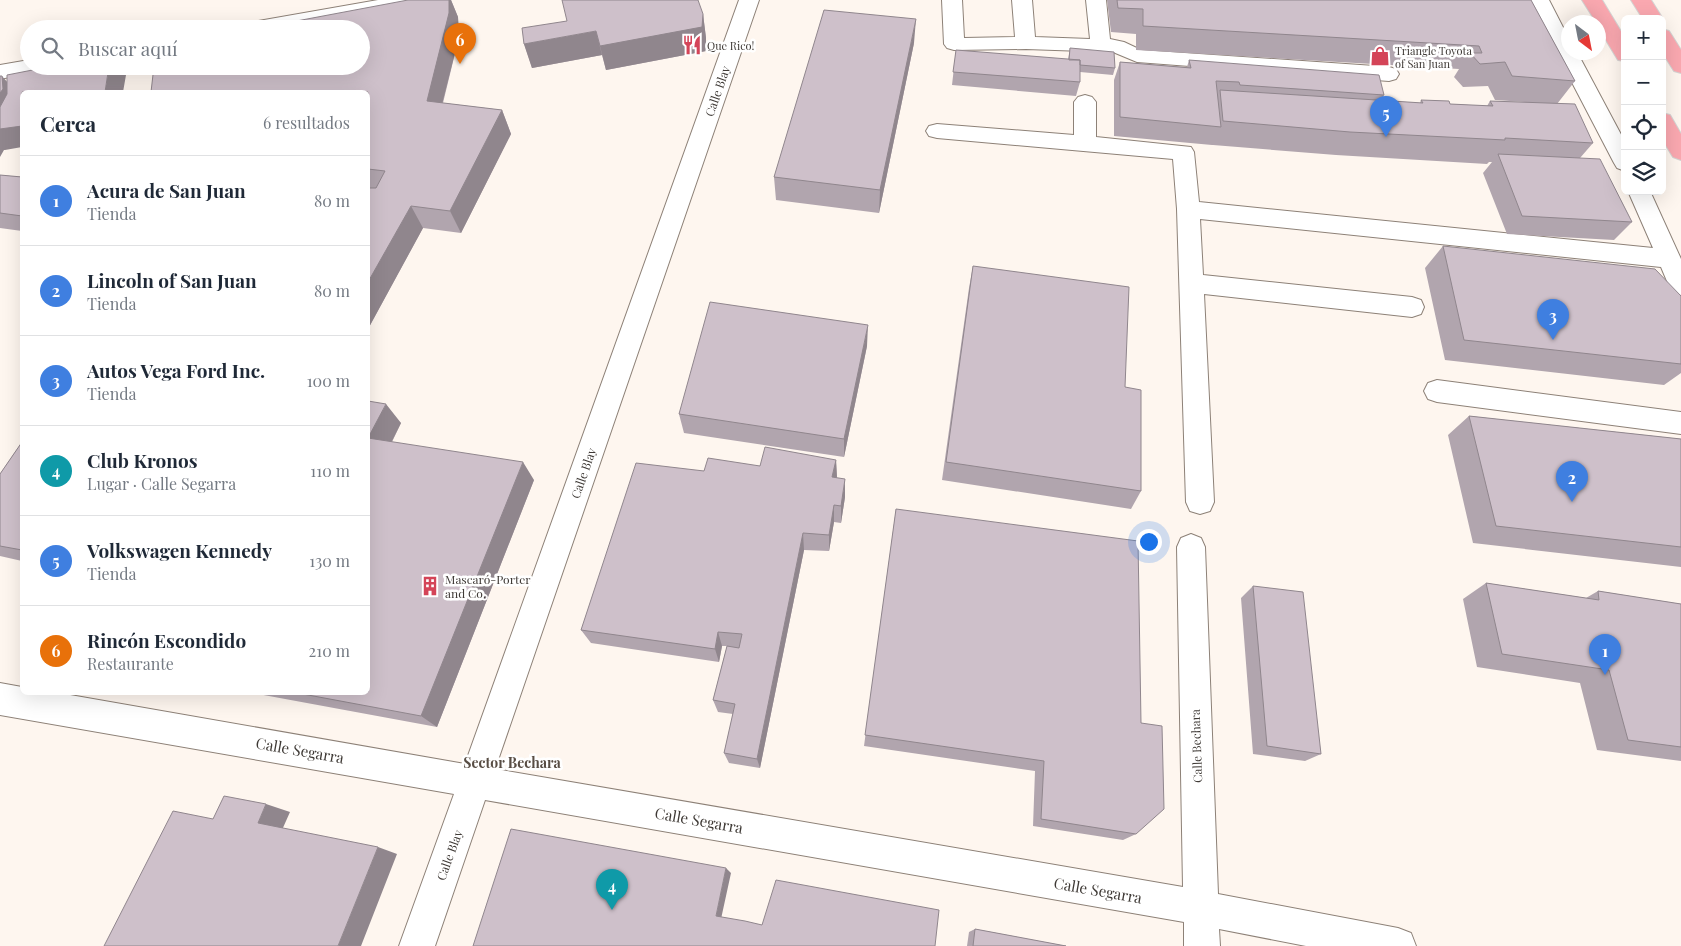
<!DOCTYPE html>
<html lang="es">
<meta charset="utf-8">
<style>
:root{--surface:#fff;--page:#f2f2f3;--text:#1f2937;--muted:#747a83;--line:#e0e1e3;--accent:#7c3aed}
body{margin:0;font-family:"Playfair Display",serif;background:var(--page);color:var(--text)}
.controls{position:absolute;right:15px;top:15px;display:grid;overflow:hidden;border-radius:8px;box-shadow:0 5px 20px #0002}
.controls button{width:45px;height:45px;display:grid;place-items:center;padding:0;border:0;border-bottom:1px solid var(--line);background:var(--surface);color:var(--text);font:25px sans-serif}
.compass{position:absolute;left:1561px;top:15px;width:45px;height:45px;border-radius:50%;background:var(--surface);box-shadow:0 5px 20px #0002;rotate:148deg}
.you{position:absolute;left:1148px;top:541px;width:18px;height:18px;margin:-12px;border:4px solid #fff;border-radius:50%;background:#1a73e8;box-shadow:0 0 0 8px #1a73e833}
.badge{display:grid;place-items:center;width:32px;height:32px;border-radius:50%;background:var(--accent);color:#fff;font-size:16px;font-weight:700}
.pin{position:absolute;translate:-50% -41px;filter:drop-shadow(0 1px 2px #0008)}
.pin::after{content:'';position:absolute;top:26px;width:18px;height:15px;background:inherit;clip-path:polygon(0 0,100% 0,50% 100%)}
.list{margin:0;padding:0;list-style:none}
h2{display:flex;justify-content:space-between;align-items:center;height:65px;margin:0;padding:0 20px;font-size:21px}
h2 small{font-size:16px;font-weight:400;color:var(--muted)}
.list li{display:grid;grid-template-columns:32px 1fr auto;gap:15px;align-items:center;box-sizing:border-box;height:90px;padding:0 20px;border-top:1px solid var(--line)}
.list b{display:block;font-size:19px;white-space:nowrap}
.list p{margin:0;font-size:16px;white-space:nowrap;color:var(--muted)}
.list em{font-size:16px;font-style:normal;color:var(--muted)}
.icon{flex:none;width:28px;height:28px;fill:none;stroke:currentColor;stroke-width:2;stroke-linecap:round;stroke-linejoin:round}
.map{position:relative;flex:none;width:1681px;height:946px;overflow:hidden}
.search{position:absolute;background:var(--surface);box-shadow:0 5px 20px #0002;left:20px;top:20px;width:350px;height:55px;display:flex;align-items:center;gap:12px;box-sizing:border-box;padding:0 18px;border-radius:28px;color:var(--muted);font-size:19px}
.panel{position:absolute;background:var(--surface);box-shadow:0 5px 20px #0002;left:20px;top:90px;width:350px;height:605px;border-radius:8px}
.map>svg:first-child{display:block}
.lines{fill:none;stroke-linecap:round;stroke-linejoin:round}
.minor-casing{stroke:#8d8177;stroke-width:2}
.highway-casing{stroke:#d5d4d3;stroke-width:2}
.minor{fill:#fff;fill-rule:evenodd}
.highway{fill:#faa8b0;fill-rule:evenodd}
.wall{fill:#b1a5ae}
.shaded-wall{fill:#90868d}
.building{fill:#cec0ca;stroke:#90868d}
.labels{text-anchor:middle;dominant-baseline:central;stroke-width:5;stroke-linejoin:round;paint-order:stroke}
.far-poi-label{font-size:11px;fill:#3f3a36;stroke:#fff;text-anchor:start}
.street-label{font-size:12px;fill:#3f3a36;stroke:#fff}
.poi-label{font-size:12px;fill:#3f3a36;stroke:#fff;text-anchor:start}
.neighbourhood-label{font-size:14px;font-weight:bold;fill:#584d44;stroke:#fff}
.near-street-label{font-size:15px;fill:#3f3a36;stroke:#fff}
</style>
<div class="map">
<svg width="1681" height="946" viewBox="0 0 1681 946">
<rect width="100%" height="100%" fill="#fef6ef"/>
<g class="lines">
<defs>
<path id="minor" d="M378,0H422L419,4L412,6L283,29H237L240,25L247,23Z
M739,0H759L495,769L1183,887L1177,547L1181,538L1191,534L1201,538L1205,547L1218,894L1398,928L1411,933L1416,946H1306L1219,929L1220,946H1184V922L485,800L435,946H399L454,794L0,715V683L22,687V692H53L465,764Z
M942,0H962L964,38L1015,37L1012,0H1032L1035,37L1090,39L1086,0H1106L1110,39L1124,42L1141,50L1389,67L1396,69L1399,74L1396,79L1389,81L1137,62L1113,52L1026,49L954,50L947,48L944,44Z
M1529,0H1549L1568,37V52H1577L1625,142V171L1617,168L1614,163Z
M29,60V66H42L39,71L0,79V65Z
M1085,95L1092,97L1096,102V137L1191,147L1194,152L1199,202L1653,248L1628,191H1650L1681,259V295L1672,293L1661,267L1200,219L1203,275L1412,297L1421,300L1424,307L1421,314L1412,317L1204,294L1214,502L1210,511L1200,514L1190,511L1186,502L1177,209L1173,159L937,138L929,136L926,131L929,126L937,124L1074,135V102L1078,97Z
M1437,380L1681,412V434L1437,402L1428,399L1424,391L1428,383Z"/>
<path id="highway" d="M1582,0H1602L1625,38V61L1618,60L1598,27V22H1596Z
M1631,0H1651L1663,19H1643Z
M1662,29L1669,31L1681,50V73L1674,71L1662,52Z
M1662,113L1670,115L1681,134V160L1673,157L1662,139Z"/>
</defs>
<use href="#minor" class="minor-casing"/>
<use href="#highway" class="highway-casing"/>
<use href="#minor" class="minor"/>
<use href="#highway" class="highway"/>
</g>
<path class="wall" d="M408,0H451L458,17L459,37L443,103L502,110L511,134L461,233L423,228L368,329V92Z
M1107,0H1531L1575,81L1557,104L1593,143L1580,158L1632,222L1614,240L1507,234L1483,173L1492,162H1489L1487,164L1336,155L1213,145H1212L1114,136V80L1120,62L1187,67L1189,60L1384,95L1381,100L1420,103L1421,100L1450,104L1487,106L1490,101L1525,102L1495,100L1488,86L1463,87L1454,77L1459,69L1136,50V34L1111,32Z
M703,14L706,38V51L606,70L602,55L532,68L524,44Z
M914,43L879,213L776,200L774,177Z
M1070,48L1115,68L1113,75L1080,72V82L1076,96L952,85L956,50L1068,60Z
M0,175L22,177V231L0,228Z
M1443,246L1681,296V373L1664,385L1445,360L1425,268Z
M973,266L1125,387L1141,491L1131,509L942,480L969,288Z
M867,346L844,457L684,433L679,414Z
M368,401L401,423L392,442L534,480L437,727L247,692H368Z
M1469,416L1681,439V567L1473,543L1448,435Z
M22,442V561L0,556V474Z
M836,460L837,478L845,497L841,523L834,522L829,551L804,550L760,768L729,763L724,753L733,714L718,712L713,700L727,646H722L719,662L591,643L581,630L704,471Z
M896,509L1136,834L1123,840L1033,826L1035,771L864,746Z
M1486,583L1586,598L1598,591L1681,604V761L1597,750L1580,683L1477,667L1463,599Z
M1253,586L1321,754L1305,761L1253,754L1241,598Z
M975,929L1066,946H967L969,932Z"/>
<path class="shaded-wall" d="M449,0H451L458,17L459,37L437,124L427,101Z
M703,14L706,38V51L606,70L600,46Z
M916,19L914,43L879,213L880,190Z
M596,31L602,55L532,68L524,44Z
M109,66H119L126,75L123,92H105Z
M2,76L22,99V147L5,150H4L0,157V93Z
M502,110L511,134L461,233L450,211Z
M411,206L423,228L368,329V282Z
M868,325L867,346L844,457V439Z
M386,404L401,423L384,457L368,438Z
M836,460L837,478L832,477Z
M523,462L534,480L437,727L421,716Z
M845,479V497L841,523V506Z
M834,505V522L829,551V535Z
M803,533L804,550L760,768L757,759Z
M718,632L722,646L719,662L715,649Z
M266,804L290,812L282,830L258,823Z
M378,847L397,854L361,946H338Z
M726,868L731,873L721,919L716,916Z"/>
<path class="building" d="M408,0H449V13L427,101L502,110L450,211L411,206L368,282V188H376L385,171L368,169V92H151L154,66H361V29H254Z
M562,0H698L703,14L702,27L600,46L596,31L524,44L522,28L567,21Z
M1117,0H1531L1575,81L1512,76L1505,62L1480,64L1470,53H1482L1479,46L1143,26V9L1118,8Z
M824,10L916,19L880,190L774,177Z
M1070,48L1114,52L1115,68L1080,65V60H1069Z
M956,50L1080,60V82L953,72Z
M1189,60L1379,75L1384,95L1240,85L1239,82L1216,81L1221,127L1120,117V62L1191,68Z
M53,66H109L105,92H22V126L0,129V107L7,94V75Z
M0,76H2L3,89L0,93Z
M1220,90L1423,103L1421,100L1449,101L1450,104L1493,106L1490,101L1575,104L1593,143L1505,138V140L1350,132L1223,121Z
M1498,154L1600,159L1632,222L1522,216Z
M0,175L22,177V216L0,213Z
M1443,246L1655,269L1681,296V364L1464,340Z
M973,266L1129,287L1125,387L1141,390V491L946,462Z
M710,302L868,325L844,439L679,414Z
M368,401L386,404L368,438L523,462L421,716L292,692H368Z
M1469,416L1681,439V547L1496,526Z
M22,442V550L0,546V474Z
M765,447L836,460L832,477L845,479L841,506L834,505L829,535L803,533L757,759L724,753L735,704L713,700L727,646L739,648L742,634L718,632L715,649L581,630L636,463L704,471L708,458L760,466Z
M896,509L1138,541L1141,723L1162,726L1164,809L1136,834L1041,819L1044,761L865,735Z
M1486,583L1599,600L1598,591L1681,604V747L1628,740L1609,670L1502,654Z
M1253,586L1303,592L1321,754L1267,746Z
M224,796L266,804L258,823L378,847L338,946H104L173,811L213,819Z
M511,829L726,868L716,916L745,921L762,925L776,880L939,910L935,946H473Z
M975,929L1066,946H973Z"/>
<defs>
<symbol id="restaurant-bare" viewBox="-9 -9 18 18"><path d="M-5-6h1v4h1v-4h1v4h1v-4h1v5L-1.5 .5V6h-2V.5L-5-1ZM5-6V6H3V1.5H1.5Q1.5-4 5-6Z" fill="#d44458" stroke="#fff" stroke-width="2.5" paint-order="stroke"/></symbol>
<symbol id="shop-bare" viewBox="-9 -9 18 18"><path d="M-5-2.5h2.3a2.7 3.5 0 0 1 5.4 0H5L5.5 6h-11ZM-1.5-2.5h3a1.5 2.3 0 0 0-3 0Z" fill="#d44458" stroke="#fff" stroke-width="2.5" paint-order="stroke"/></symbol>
<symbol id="building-bare" viewBox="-9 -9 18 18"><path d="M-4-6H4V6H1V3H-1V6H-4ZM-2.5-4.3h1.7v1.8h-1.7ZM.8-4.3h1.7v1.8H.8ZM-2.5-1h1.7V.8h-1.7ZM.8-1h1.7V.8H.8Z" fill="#d44458" stroke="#fff" stroke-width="2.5" paint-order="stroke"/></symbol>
</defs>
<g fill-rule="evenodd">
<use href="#restaurant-bare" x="678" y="31" width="28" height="28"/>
<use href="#shop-bare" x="1366" y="42" width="28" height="28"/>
<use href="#building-bare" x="416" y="572" width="28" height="28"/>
</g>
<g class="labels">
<g class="far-poi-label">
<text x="707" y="45">Que Rico!</text>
<text x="1395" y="50">Triangle Toyota<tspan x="1395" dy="13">of San Juan</tspan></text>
</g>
<g class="street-label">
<text transform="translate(717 91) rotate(-71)">Calle Blay</text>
<text transform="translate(583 473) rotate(-71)">Calle Blay</text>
<text transform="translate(1196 746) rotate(-92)">Calle Bechara</text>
<text transform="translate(449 855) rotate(-70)">Calle Blay</text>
</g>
<g class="poi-label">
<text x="445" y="579">Mascaró-Porter<tspan x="445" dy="14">and Co.</tspan></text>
</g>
<g class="neighbourhood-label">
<text x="512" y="762">Sector Bechara</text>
</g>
<g class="near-street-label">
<text transform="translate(300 750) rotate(10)">Calle Segarra</text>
<text transform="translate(699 820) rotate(10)">Calle Segarra</text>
<text transform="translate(1098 890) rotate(10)">Calle Segarra</text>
</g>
</g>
</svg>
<div class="controls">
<button>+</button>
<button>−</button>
<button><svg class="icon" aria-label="locate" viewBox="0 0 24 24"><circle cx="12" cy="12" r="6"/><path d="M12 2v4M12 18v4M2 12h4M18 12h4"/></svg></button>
<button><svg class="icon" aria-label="layers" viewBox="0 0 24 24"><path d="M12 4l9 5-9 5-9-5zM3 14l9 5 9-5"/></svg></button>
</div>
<svg class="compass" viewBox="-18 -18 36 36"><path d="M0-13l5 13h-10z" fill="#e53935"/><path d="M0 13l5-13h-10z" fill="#747a83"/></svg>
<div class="you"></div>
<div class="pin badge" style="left:1605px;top:675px;background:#3f7fe0">1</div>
<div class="pin badge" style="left:1572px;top:502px;background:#3f7fe0">2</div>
<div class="pin badge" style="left:1553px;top:340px;background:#3f7fe0">3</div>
<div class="pin badge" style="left:612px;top:910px;background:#0f9aa8">4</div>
<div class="pin badge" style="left:1386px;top:137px;background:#3f7fe0">5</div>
<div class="pin badge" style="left:460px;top:64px;background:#e8710a">6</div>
<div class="search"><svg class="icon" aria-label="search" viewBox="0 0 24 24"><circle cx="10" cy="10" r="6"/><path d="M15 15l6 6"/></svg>Buscar aquí</div>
<section class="panel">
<h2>Cerca<small>6 resultados</small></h2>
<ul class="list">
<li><span class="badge" style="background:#3f7fe0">1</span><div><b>Acura de San Juan</b><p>Tienda</p></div><em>80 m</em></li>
<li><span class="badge" style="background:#3f7fe0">2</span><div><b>Lincoln of San Juan</b><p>Tienda</p></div><em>80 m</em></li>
<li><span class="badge" style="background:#3f7fe0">3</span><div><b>Autos Vega Ford Inc.</b><p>Tienda</p></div><em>100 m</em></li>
<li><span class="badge" style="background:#0f9aa8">4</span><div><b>Club Kronos</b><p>Lugar · Calle Segarra</p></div><em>110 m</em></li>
<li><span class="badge" style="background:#3f7fe0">5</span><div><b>Volkswagen Kennedy</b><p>Tienda</p></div><em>130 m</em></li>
<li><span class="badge" style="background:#e8710a">6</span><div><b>Rincón Escondido</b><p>Restaurante</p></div><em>210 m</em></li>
</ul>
</section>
</div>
